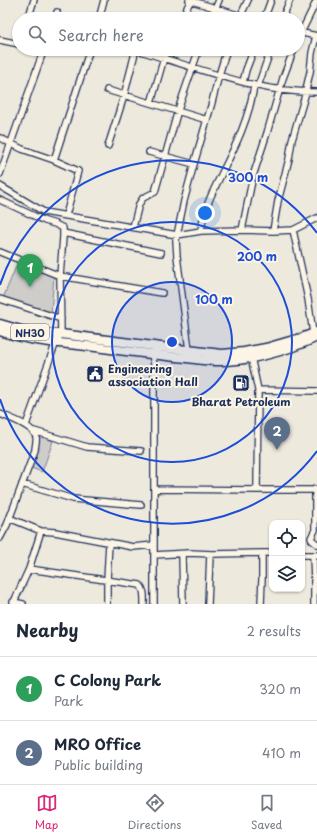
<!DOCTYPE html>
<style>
:root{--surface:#fff;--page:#f2f2f3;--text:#1f2937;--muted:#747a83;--line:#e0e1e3;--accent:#db2777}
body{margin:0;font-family:"Playpen Sans",sans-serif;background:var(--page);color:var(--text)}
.controls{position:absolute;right:12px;bottom:12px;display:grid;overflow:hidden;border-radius:8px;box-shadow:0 1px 3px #0004}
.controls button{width:36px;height:36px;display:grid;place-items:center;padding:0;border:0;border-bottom:1px solid var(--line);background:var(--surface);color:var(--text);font:20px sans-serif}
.you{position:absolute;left:205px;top:213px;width:14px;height:14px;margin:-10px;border:3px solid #fff;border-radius:50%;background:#1a73e8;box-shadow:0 0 0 6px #1a73e833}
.badge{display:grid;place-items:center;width:26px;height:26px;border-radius:50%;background:var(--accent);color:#fff;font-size:13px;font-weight:700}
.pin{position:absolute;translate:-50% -33px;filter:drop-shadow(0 1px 2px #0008)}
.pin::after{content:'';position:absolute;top:21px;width:14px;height:12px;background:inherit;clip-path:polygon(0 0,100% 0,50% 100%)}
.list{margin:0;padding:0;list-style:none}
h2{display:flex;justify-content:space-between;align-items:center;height:52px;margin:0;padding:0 16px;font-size:17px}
h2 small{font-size:13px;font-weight:400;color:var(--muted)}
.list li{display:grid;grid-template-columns:26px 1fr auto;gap:12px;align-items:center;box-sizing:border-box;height:64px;padding:0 16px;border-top:1px solid var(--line)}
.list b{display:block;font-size:15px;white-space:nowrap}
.list p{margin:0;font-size:13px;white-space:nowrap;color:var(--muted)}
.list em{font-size:13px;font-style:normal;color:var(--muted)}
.icon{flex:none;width:22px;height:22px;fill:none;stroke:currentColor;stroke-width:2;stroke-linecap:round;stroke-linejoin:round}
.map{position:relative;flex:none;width:317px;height:604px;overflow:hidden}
.search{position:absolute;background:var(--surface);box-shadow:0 1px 3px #0004;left:12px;right:12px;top:12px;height:44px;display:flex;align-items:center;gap:10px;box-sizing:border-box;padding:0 14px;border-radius:22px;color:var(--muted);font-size:15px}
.sheet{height:180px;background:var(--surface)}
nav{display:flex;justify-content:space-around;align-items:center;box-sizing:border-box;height:56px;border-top:1px solid var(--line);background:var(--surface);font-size:11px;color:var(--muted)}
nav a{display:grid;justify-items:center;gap:2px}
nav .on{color:var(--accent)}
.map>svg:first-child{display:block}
.green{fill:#cfcdca;stroke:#757e94}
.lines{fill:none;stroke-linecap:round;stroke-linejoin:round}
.minor-casing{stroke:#1b2f5e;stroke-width:8}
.highway-casing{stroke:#1b2f5e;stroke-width:11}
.minor{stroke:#fcf5e5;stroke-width:5.5}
.highway{stroke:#fcf5e5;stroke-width:8}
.ring{fill:none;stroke:#1d4ed8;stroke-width:2}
.labels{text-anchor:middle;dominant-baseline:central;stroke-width:4;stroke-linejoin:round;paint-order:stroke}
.shield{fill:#fcf5e5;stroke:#5e6a86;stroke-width:1}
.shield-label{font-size:10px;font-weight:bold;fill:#1b2f5e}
.poi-label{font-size:11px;font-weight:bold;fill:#1b2f5e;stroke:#fcf5e5;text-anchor:start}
.centre{fill:#1d4ed8;stroke:#fcf5e5;stroke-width:2}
.ring-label{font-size:12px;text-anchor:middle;font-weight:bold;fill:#1d4ed8;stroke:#fcf5e5;stroke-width:4;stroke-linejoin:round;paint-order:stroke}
</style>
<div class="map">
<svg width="317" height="604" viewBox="0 0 317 604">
<rect width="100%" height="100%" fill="#eee9dd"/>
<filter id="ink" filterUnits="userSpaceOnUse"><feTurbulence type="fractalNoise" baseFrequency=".025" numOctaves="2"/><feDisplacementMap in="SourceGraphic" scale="8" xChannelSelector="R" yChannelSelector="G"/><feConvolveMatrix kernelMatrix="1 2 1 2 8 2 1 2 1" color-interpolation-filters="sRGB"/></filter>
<g filter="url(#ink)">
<path class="green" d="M18,262L54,276L51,312L3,298Z
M38,435L53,441L42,472L26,466Z"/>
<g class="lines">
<defs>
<path id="minor" d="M189,0L251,19
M28,19L34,0
M55,19L57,12
M99,19L104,0
M181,19L191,0
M211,19L219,0
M239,19L248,0
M264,19L271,0
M282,19L290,0
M298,32L317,36
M298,39L317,0
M0,40L19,44
M33,49L43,53
M134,49C174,61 213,75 254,85C274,90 296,92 317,92
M243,82L246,70L254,49
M258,86L271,49
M107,90L207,120
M151,103L164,58L168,49
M0,138L22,149L54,160L78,171L66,215
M108,146L124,96L136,49
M149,152L194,164
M54,160L90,49
M0,174L44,49
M0,186L44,212L177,235L201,231L242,230L273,231L293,230L317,218
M0,200L45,221L55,224L63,228V237L60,276L61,334L56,342L26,425
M133,227L139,204L143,198L155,192L178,110L199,49
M242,230L253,176L267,133L283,78L294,49
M293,230L308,299L313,333
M201,231C203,211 212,193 221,175C235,147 250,117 254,85
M273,231L278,201L289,159L292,140L306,92L307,85L310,72L312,53L316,36
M63,233L161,253
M0,252L60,276L162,293
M0,299L61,319
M189,350L177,256L176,240L184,201L194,164L211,106L219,75L227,49
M252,356L251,357L258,390L257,490
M258,390L317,391
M0,414C10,418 34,426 36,437C37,441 35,446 35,450L7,525L0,538
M34,431L87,447L141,451
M22,484L73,499L141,505
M154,489L257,490H317
M315,489V530L311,538L312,540L317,544
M9,518L41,531L55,532L133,547L154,545
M182,554L183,604
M154,555L189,553L213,554L262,553H272
M302,555H317
M313,555L314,581V604
M29,569L140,585C145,590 144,597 144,604
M13,602L23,604
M13,604L29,569L41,531
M107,604V580L109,543
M154,604V365L152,354L161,347
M208,604L210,554
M261,604L262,579V553"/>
<path id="highway" d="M0,324L28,332L40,334H61L161,347L222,354L244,352L266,348L304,337L317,332
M0,331C31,342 64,343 96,347C126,351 156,355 187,358C197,359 207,361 217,361C248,362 289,350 317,337"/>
</defs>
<use href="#minor" class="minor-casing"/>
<use href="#highway" class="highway-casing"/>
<use href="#minor" class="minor"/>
<use href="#highway" class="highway"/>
</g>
</g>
<circle cx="172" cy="342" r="60" fill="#1d4ed8" fill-opacity=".12"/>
<g class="ring">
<circle cx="172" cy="342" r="60"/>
<circle cx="172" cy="342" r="120"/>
<path d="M317 451A181 181 0 0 1 0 399M0 285A181 181 0 0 1 317 233"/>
</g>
<defs>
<symbol id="civic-square" viewBox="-11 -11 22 22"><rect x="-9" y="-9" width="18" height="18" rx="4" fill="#1b2f5e" stroke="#fcf5e5"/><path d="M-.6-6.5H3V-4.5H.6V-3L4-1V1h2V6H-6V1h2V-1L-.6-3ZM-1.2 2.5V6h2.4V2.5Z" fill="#fff"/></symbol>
<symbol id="fuel-square" viewBox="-11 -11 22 22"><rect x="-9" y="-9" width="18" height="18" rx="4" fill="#1b2f5e" stroke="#fcf5e5"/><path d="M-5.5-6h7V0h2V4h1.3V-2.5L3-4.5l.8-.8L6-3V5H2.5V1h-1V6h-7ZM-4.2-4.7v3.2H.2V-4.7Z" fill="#fff"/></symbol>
</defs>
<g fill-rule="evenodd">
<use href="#civic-square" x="85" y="364" width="20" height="20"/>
<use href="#fuel-square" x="231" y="373" width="20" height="20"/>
</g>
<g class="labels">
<rect class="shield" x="11" y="324" width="38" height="16" rx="3"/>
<g class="shield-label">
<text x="30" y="332">NH30</text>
</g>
<g class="poi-label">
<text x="108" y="368">Engineering<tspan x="108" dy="13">association Hall</tspan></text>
<text x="241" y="401" text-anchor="middle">Bharat Petroleum</text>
</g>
</g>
<circle cx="172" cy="342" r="6" class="centre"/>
<g class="ring-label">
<text x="248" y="182">300 m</text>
<text x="257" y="261">200 m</text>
<text x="214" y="304">100 m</text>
</g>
</svg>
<div class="controls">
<button><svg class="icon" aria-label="locate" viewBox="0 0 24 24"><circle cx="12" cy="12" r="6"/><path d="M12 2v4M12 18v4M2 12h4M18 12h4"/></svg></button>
<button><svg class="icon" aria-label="layers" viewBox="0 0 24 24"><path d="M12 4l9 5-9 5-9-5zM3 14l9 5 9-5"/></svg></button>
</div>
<div class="you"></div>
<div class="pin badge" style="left:30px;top:287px;background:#2e9e5b">1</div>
<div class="pin badge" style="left:277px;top:450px;background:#5c6f8a">2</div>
<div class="search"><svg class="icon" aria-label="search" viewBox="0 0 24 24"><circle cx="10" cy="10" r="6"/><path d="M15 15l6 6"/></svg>Search here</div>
</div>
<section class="sheet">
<h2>Nearby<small>2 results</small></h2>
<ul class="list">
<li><span class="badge" style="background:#2e9e5b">1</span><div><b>C Colony Park</b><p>Park</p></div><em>320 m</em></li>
<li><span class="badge" style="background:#5c6f8a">2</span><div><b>MRO Office</b><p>Public building</p></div><em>410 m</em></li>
</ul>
</section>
<nav>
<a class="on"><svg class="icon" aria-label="map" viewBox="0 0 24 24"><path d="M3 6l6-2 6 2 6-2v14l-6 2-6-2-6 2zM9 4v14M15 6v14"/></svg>Map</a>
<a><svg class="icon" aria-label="directions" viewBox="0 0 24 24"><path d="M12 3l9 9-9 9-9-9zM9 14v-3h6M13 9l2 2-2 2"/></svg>Directions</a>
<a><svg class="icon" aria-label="saved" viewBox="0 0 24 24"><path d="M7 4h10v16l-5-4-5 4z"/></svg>Saved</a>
</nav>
